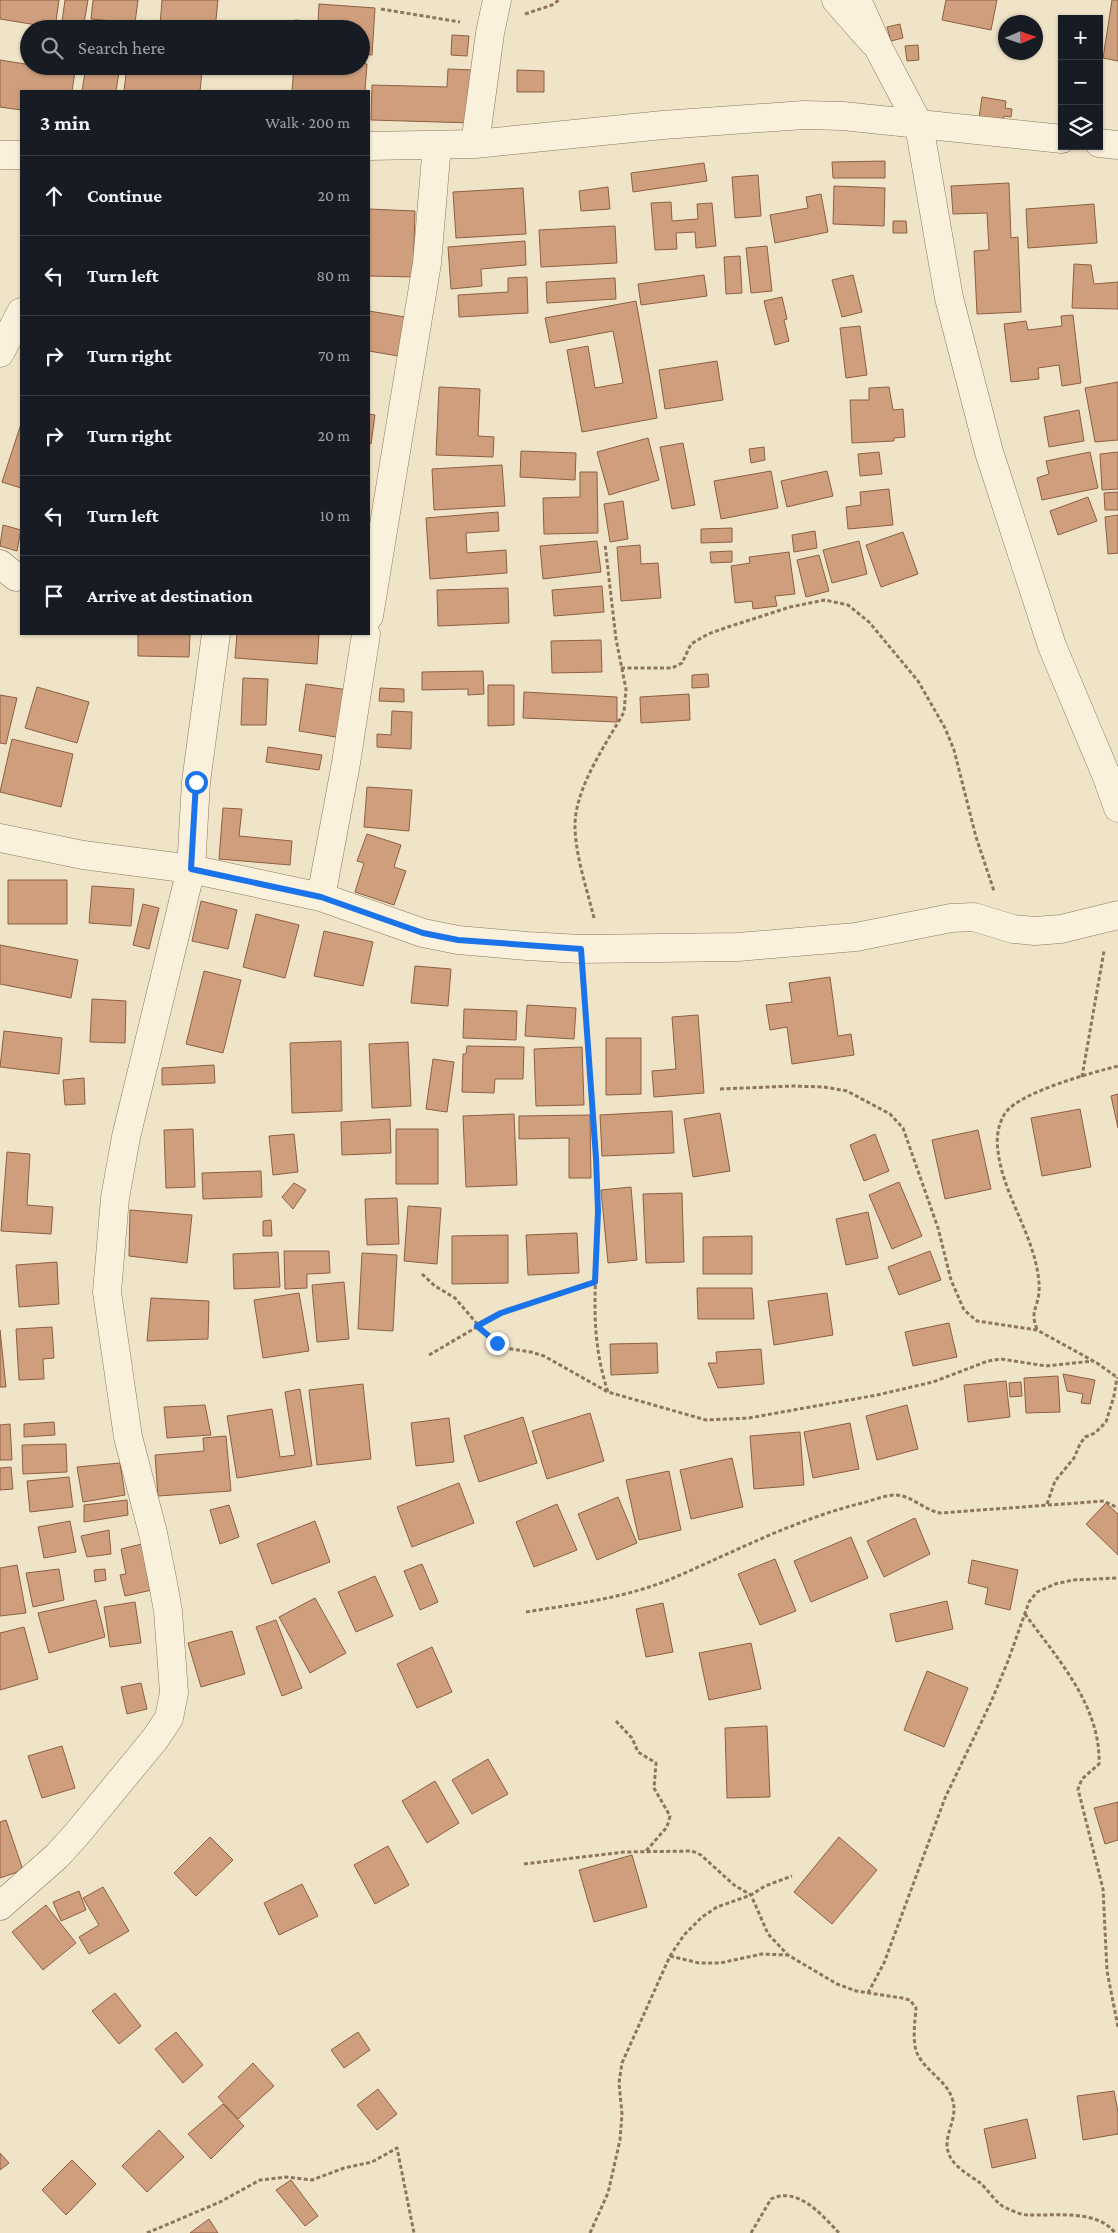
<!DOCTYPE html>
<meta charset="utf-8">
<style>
:root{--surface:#171b24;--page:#242831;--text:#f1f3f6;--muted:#9ea1a6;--line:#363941}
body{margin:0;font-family:"Crimson Pro",serif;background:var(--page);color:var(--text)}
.controls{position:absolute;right:15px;top:15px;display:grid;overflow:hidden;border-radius:0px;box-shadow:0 1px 4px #0004}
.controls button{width:45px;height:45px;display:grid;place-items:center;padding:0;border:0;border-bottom:1px solid var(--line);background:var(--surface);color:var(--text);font:25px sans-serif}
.compass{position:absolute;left:998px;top:15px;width:45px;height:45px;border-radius:50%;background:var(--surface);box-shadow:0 1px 4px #0004;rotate:88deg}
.stop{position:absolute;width:15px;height:15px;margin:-11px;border:4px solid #1a73e8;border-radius:50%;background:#fff}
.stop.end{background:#1a73e8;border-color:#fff;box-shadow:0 1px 5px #0008}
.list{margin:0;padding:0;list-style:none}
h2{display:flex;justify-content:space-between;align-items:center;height:65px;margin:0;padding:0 20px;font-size:21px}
h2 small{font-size:16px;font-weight:400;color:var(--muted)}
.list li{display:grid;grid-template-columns:32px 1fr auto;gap:15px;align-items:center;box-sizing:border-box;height:80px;padding:0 20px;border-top:1px solid var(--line)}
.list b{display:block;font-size:19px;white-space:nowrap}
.list em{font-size:16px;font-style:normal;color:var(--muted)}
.icon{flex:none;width:28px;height:28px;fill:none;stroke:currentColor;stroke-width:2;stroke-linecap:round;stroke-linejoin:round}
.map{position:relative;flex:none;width:1118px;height:2233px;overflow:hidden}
.search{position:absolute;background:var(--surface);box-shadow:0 1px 4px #0004;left:20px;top:20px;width:350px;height:55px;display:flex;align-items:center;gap:12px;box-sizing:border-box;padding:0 18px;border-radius:28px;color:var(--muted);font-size:19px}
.panel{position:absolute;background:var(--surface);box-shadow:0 1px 4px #0004;left:20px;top:90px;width:350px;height:545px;border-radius:0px}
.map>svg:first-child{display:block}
.building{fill:#cf9f7d;stroke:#8d5f41}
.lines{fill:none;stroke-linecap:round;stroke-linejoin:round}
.minor-casing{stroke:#8d765c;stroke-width:29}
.tertiary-casing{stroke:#8d765c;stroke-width:29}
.path{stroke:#8d765c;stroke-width:3;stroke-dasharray:4 2.5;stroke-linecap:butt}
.minor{stroke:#faf1dc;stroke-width:28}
.tertiary{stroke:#faf1dc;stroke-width:28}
.route{stroke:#1a73e8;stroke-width:6}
</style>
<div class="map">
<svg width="1118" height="2233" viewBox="0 0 1118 2233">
<rect width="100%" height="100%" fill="#f0e4c8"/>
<path class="building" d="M0,0H59L55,28L0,19Z
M65,0H88L83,29H61Z
M93,0H138L135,23L91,19Z
M162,0H218L215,29L160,25Z
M946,0H997L991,30L942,20Z
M1112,0H1118V61L1103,58Z
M319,4L375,8L372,55L361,54V29H295V20L318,22Z
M900,24L903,38L891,41L887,27Z
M452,35L469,36L467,56L451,55Z
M918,45L919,60L907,61L905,46Z
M0,60L75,72L72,91H21V110L0,107Z
M361,63L367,64L365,91H292L294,66H361Z
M86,66H120L116,91H82Z
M127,66H167L202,71L200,91H124Z
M448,69L474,70L473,123L371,120L372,85L447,87Z
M517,70L544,71V92H517Z
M982,97L1006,101L1005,108L1012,109L1011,117L1004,116L1003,122L979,118Z
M885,161V178H833L832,162Z
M704,163L707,181L633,192L631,173Z
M758,175L761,216L735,218L732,177Z
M1009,183L1011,238L1018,237L1021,312L977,314L974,251L989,250L987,213L953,214L951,186Z
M834,186L885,188L884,226L833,224Z
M608,187L610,209L581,211L579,191Z
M523,188L526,234L456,238L453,192Z
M821,194L828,232L775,243L770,215L808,208L806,197Z
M671,202L672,221L698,219L697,204L712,203L716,246L696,248L695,232L676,233L677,249L655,250L651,203Z
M1094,204L1097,243L1028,248L1026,209Z
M369,209L415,211L413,277L369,276Z
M893,221H906L907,233H893Z
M615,226L617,263L541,267L539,230Z
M525,241L526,265L481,269L482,286L451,289L448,247Z
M767,246L772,291L751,293L746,248Z
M740,256L742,293L726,294L724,257Z
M1074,264L1091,265L1094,284L1118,282V309L1072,308Z
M704,275L707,296L641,305L638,284Z
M853,275L862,312L842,317L832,280Z
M527,277L528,313L459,317L458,295L508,292V278Z
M615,278L616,299L547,303L546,282Z
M782,297L787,319L784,320L789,341L775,345L764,301Z
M636,301L657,418L582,432L567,350L588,346L595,388L623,383L613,331L550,343L545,318Z
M369,311L411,318L404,357L369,351Z
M1073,315L1081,383L1062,386L1059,365L1038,368L1039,379L1011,382L1004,324L1026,321L1028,330L1062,326L1061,316Z
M860,326L867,375L846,378L840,328Z
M717,361L723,400L665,409L659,370Z
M1118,382V440L1095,442L1085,388Z
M439,387L480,389L478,436L494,437L493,457L436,455Z
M889,387L893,410L903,409L905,437L894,438V441L852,443L850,400H869V388Z
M1079,410L1084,441L1049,447L1044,417Z
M369,414L375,415L371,444L369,443Z
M21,424V488L2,482Z
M648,438L659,480L609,495L597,452Z
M683,443L695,505L672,509L660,447Z
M764,447L765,460L751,463L749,449Z
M521,451L576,453L575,480L520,477Z
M879,452L882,474L860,476L858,454Z
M1090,452L1098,488L1042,500L1037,478L1049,474L1046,461Z
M1118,452V489L1102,490L1100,454Z
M502,465L505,506L434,510L432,469Z
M771,471L778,508L721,519L714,481Z
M827,471L833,496L787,507L781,481Z
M580,472H597L598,533L544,534L543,498L580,497Z
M889,489L893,525L848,529L846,507L861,505L860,492Z
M1118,492V510H1105L1104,493Z
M1088,497L1097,521L1058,535L1050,511Z
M623,501L628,539L610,542L604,504Z
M498,512L499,531L466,533L467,553L506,550L507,573L430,579L426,518Z
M1118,515V553L1108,554L1105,517Z
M3,525L21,530L17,551L0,546Z
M732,528V542L701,543V529Z
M815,531L817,548L794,552L792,535Z
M903,532L918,574L881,587L866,545Z
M597,541L601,572L543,579L540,546Z
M859,541L867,574L832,583L823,550Z
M640,545L641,564L658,563L661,598L621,601L617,547Z
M732,551V562L711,563L710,552Z
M789,552L795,594L775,596L777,606L753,609L752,601L735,603L731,566L750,563L749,557Z
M819,555L829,591L806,597L797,560Z
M602,586L604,612L554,616L552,590Z
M508,588L509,623L438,626L437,590Z
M138,634H190L189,657L138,656Z
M237,634H319L317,664L235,658Z
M601,640L602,672L552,673L551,641Z
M483,671L484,694L468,695V689L422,690V672Z
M708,674L709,687L692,688V675Z
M243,678L268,679L266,725H241Z
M306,684L349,690L342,738L299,731Z
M488,685H514V725L488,726Z
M37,687L89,702L77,743L25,728Z
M380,688L404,689V702L379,701Z
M524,692L617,697V722L523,718Z
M689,694L690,720L641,723L640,697Z
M0,695L17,698L6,744L0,743Z
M392,711L412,712L411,749L377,747V734L391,735Z
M12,739L73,754L61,807L0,792Z
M268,747L322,755L319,770L266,762Z
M367,787L412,790L409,831L364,827Z
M223,808L242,809L239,836L292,841L290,865L219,859Z
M367,834L401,845L394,867L406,871L394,905L355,892L364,863L357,861Z
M8,880H67V924H8Z
M92,886L134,889L131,926L89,923Z
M201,901L237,910L228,949L192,941Z
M143,904L159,908L149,949L133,945Z
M256,914L299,925L285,978L243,967Z
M324,931L373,942L363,986L314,976Z
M0,945L78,960L71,998L0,984Z
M415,966L451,969L448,1006L411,1003Z
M204,971L241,980L223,1053L186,1044Z
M830,977L838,1036L851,1034L854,1055L792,1064L787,1027L770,1030L766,1005L792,1002L789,983Z
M92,999L126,1001L125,1043L90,1042Z
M527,1005L576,1008L574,1039L525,1036Z
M464,1009L517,1011L516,1040L463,1038Z
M698,1015L704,1093L654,1097L652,1071L676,1069L672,1017Z
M4,1031L62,1038L59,1074L0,1067Z
M606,1038H641V1094L606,1095Z
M341,1041L342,1111L292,1113L290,1043Z
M408,1042L411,1106L372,1108L369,1044Z
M467,1046L524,1047L523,1079H495L494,1093L462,1092L463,1054H466Z
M582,1047L584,1105L536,1106L534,1049Z
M433,1059L454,1062L447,1112L426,1109Z
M214,1065L215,1083L162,1085V1068Z
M84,1078L85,1104L65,1105L63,1080Z
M1118,1094V1128L1111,1096Z
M1080,1109L1091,1167L1042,1176L1031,1118Z
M672,1111L674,1153L602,1156L600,1115Z
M720,1113L730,1171L693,1177L684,1119Z
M514,1114L517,1185L466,1187L463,1116Z
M590,1115L591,1178H569V1138L519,1139V1116Z
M390,1119L391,1153L342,1155L341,1122Z
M193,1129L195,1187L166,1188L164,1130Z
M396,1129H438V1184H396Z
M978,1130L991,1189L945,1199L932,1140Z
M294,1134L298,1172L273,1175L269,1136Z
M875,1134L889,1171L864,1181L850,1145Z
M7,1152L30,1154L27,1205L53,1207L51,1234L1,1231Z
M261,1171L262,1197L203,1199L202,1173Z
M899,1182L922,1236L892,1249L869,1195Z
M294,1183L306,1190L293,1209L282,1197Z
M631,1187L637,1260L608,1263L601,1190Z
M682,1193L684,1262L646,1263L643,1194Z
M397,1198L399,1244L367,1245L365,1199Z
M408,1206L441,1208L437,1264L404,1261Z
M130,1210L192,1215L187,1263L129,1256Z
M868,1212L878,1258L846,1265L836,1219Z
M271,1220L272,1236H263V1221Z
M577,1233L579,1273L528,1275L526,1235Z
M508,1235V1283L452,1284V1236Z
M752,1236V1274H703V1237Z
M284,1251H329L330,1273L307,1274V1288L285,1289Z
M930,1251L941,1280L899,1295L888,1267Z
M278,1252L280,1287L234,1289L233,1254Z
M362,1253L397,1255L393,1331L358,1329Z
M57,1262L59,1304L19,1307L16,1265Z
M344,1282L349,1339L317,1342L312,1285Z
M697,1288H752L754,1319H698Z
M299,1293L309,1351L263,1358L254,1300Z
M827,1293L833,1335L774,1345L768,1301Z
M151,1298L209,1301L208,1339L147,1341Z
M949,1323L957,1357L913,1366L905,1332Z
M52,1327L54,1358L43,1359L44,1379L19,1380L16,1329Z
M0,1330L6,1387H0Z
M657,1343L658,1373L611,1375L610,1344Z
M761,1349L764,1384L718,1388L708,1363H717L716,1352Z
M1063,1374L1095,1380L1090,1404L1081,1403L1083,1394L1067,1391Z
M1058,1376L1060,1412L1026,1413L1024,1378Z
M1006,1381L1010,1417L968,1422L964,1385Z
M1021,1382L1022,1396L1010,1397L1009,1383Z
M363,1384L371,1459L317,1465L309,1390Z
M300,1389L312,1466L237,1478L227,1416L272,1409L280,1457L295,1455L285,1392Z
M205,1405L211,1435L167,1438L164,1407Z
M907,1405L918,1449L877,1460L866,1416Z
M590,1413L604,1461L547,1479L532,1431Z
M523,1417L537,1463L479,1482L464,1436Z
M449,1418L454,1462L416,1466L411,1423Z
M54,1422L55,1435L24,1437V1424Z
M850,1423L859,1469L813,1478L804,1432Z
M10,1424L12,1460H0V1425Z
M800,1432L804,1485L754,1489L750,1436Z
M226,1436L231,1491L158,1496L155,1455L204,1451L203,1438Z
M66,1444L67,1472L23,1474L22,1445Z
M732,1458L743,1507L691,1519L680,1470Z
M120,1463L125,1495L83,1502L77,1467Z
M11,1467L13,1489L0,1490V1468Z
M669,1471L681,1530L639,1540L626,1480Z
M69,1477L73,1507L30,1512L27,1481Z
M459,1483L474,1523L412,1547L397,1507Z
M618,1497L637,1543L597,1560L578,1514Z
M127,1500L128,1515L84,1522V1505Z
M1106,1503L1118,1514V1555L1086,1524Z
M557,1504L577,1550L534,1567L516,1522Z
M229,1505L239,1537L220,1544L210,1510Z
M915,1518L930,1554L884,1577L867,1541Z
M70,1521L76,1552L44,1558L38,1527Z
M315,1521L330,1562L272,1584L257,1544Z
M109,1530L111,1554L87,1557L81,1536Z
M851,1537L868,1578L811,1602L794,1561Z
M142,1544L152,1590L125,1596L120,1575L126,1574L121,1549Z
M775,1559L796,1611L760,1625L738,1574Z
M972,1560L1018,1570L1010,1610L985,1604L988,1588L968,1583Z
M422,1564L438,1602L420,1610L404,1571Z
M17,1565L26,1613L0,1616V1568Z
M59,1569L64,1600L33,1607L26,1573Z
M105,1569L106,1580L95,1582L94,1570Z
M375,1576L393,1616L356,1632L338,1592Z
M315,1598L346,1653L310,1673L279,1617Z
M96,1600L105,1637L49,1653L38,1613Z
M947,1601L953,1629L896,1642L890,1614Z
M135,1602L141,1643L110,1647L104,1607Z
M663,1603L673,1652L646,1657L636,1609Z
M276,1620L302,1688L282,1696L256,1627Z
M24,1627L38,1679L0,1690V1633Z
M232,1631L245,1674L201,1687L188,1643Z
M751,1643L761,1689L709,1700L699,1653Z
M432,1647L452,1692L417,1708L397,1664Z
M927,1671L968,1688L944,1747L904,1730Z
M141,1683L147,1709L127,1714L121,1687Z
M767,1726L770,1797L727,1798L725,1728Z
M62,1746L75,1788L42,1798L28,1756Z
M488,1759L508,1794L472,1814L452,1780Z
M435,1781L459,1823L427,1843L402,1801Z
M1118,1802V1840L1105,1844L1094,1808Z
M6,1820L23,1870L0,1878V1822Z
M210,1837L233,1860L196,1896L174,1873Z
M839,1837L877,1870L832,1924L794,1892Z
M388,1846L409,1885L375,1904L354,1865Z
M632,1855L647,1907L594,1922L579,1870Z
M302,1884L318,1916L279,1935L264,1903Z
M103,1887L129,1931L89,1954L79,1937L99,1925L83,1898Z
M79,1891L86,1910L61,1921L53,1902Z
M46,1905L76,1943L43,1970L12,1932Z
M115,1993L141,2026L119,2044L92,2011Z
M176,2032L203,2065L183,2083L155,2049Z
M358,2032L370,2050L344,2068L331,2050Z
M253,2063L274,2086L238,2119L218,2097Z
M378,2089L397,2114L377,2130L357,2105Z
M1114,2091L1118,2112V2134L1083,2140L1077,2096Z
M223,2104L244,2126L211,2159L188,2134Z
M1027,2119L1036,2158L992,2168L984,2129Z
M159,2130L184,2157L147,2192L122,2166Z
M0,2153L9,2163L0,2170Z
M72,2160L96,2184L66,2215L42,2190Z
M291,2180L318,2216L305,2226L276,2190Z
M209,2219L218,2233H190Z"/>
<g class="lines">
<defs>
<path id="minor" d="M836,0L873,42
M1099,143L1118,145
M475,144L490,33L497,0
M369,146L475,144L663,125L804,115L843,116L1062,139
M0,155H21
M0,353L21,312
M0,564L16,577
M369,616L427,263L437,145
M0,838L83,855L191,869L321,897L423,933L458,940L527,946L581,949L738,947L856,937L951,918L974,917L1013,929L1035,931L1061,929L1118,915
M321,897L346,763L366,634
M0,1906L57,1856L76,1835L155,1739L169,1718L174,1693L168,1611L162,1578L153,1533L128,1437L107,1292L115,1198L126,1137L191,869L196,782L216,634"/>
<path id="tertiary" d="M857,0L880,51L919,125L949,298L989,452L1052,646L1107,777L1118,808"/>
</defs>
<use href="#minor" class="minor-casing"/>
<use href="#tertiary" class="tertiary-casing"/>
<path class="path" d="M381,9L460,22
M525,14L552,5L559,0
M621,668H672L682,663L691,644L708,634L728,627L790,607L825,600L848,605L869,622L918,681L945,728L954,750L976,837L994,891
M594,918C587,889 576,858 575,828C574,789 605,746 624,712L626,689L616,639L605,544
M583,980C588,1056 596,1131 597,1207C599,1274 586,1326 608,1392
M1082,1077L1104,951
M720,1089L792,1086L824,1087L847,1091L890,1114L903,1128L938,1228L951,1280L964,1310L977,1321L1037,1330L1097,1363L1118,1378
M422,1274L435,1286L455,1298L491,1340L505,1348L531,1352L544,1356L608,1392L706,1420L749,1418L877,1395L933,1382L988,1361L1001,1359L1046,1366L1093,1361
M1037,1329C1030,1312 1037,1309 1039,1293C1040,1281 1037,1267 1034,1256C1024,1221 1002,1187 998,1151C996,1138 998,1123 1006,1112C1023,1091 1091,1073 1118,1066
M429,1355L501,1313L595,1282
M1047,1504L1055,1481L1074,1458L1080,1444L1085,1437L1095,1433L1106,1422L1114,1396L1117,1377
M526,1612C575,1604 625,1598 671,1579C734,1552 794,1520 862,1503C872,1501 884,1495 895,1495C911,1495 924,1510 940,1513L1104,1501L1118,1508
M1025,1614C1057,1658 1101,1706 1099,1764L1082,1779L1078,1789L1103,1889L1107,1971L1118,2027
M616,1721L632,1738L638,1752L656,1763L654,1788L670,1816L667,1827L646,1851
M524,1864L624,1852L692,1851L701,1855L734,1885L751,1895L768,1934L788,1955L837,1984L856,1991L902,1998L910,2000L916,2008C915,2021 912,2041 917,2053C925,2071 946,2080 952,2098C960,2119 941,2136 949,2154C953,2166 969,2175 979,2182C988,2189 996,2204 1006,2208C1013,2211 1021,2215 1028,2215C1053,2216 1098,2209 1115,2233
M670,1956L699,1963H720L762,1954L788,1955
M868,1993L884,1963L945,1798L991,1702L1008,1661L1029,1602L1037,1592L1055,1584L1073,1580L1118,1578
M147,2233L220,2202L260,2180L286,2177L312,2180L344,2168L372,2162L397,2148L414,2233
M590,2233L608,2193L620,2140L622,2114L619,2083L622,2063L670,1956L684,1935L702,1917L717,1907L751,1895L765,1886L792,1876
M751,2233L771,2199C798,2186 822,2215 839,2233"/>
<use href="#minor" class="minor"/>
<use href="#tertiary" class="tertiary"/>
</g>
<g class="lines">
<path class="route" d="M196,782L191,869L321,897L423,933L458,940L581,949L596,1158L598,1211L595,1282L501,1313L477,1326L497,1343"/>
</g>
</svg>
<div class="controls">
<button>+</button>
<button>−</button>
<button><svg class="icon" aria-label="layers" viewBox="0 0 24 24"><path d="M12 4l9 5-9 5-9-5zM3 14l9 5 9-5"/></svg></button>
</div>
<svg class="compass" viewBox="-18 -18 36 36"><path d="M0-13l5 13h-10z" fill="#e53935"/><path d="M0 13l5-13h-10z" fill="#9ea1a6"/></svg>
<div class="stop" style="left:196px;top:782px"></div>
<div class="stop end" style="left:497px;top:1343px"></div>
<div class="search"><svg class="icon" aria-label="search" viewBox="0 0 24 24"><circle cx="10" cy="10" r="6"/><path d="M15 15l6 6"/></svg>Search here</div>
<section class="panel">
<h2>3 min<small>Walk · 200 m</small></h2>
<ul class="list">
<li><svg class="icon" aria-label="ahead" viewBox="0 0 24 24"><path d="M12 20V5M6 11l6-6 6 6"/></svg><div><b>Continue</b></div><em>20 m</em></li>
<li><svg class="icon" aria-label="left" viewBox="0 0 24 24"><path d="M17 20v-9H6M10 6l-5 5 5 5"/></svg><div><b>Turn left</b></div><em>80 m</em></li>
<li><svg class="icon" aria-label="right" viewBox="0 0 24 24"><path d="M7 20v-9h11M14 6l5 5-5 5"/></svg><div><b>Turn right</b></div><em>70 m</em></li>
<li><svg class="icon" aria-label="right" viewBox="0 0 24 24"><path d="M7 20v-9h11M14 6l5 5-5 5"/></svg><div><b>Turn right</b></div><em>20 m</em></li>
<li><svg class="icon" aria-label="left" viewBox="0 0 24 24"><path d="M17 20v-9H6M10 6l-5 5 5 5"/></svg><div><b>Turn left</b></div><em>10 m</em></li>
<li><svg class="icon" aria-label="arrive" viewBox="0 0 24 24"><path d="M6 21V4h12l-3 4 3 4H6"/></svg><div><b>Arrive at destination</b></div></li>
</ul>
</section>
</div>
